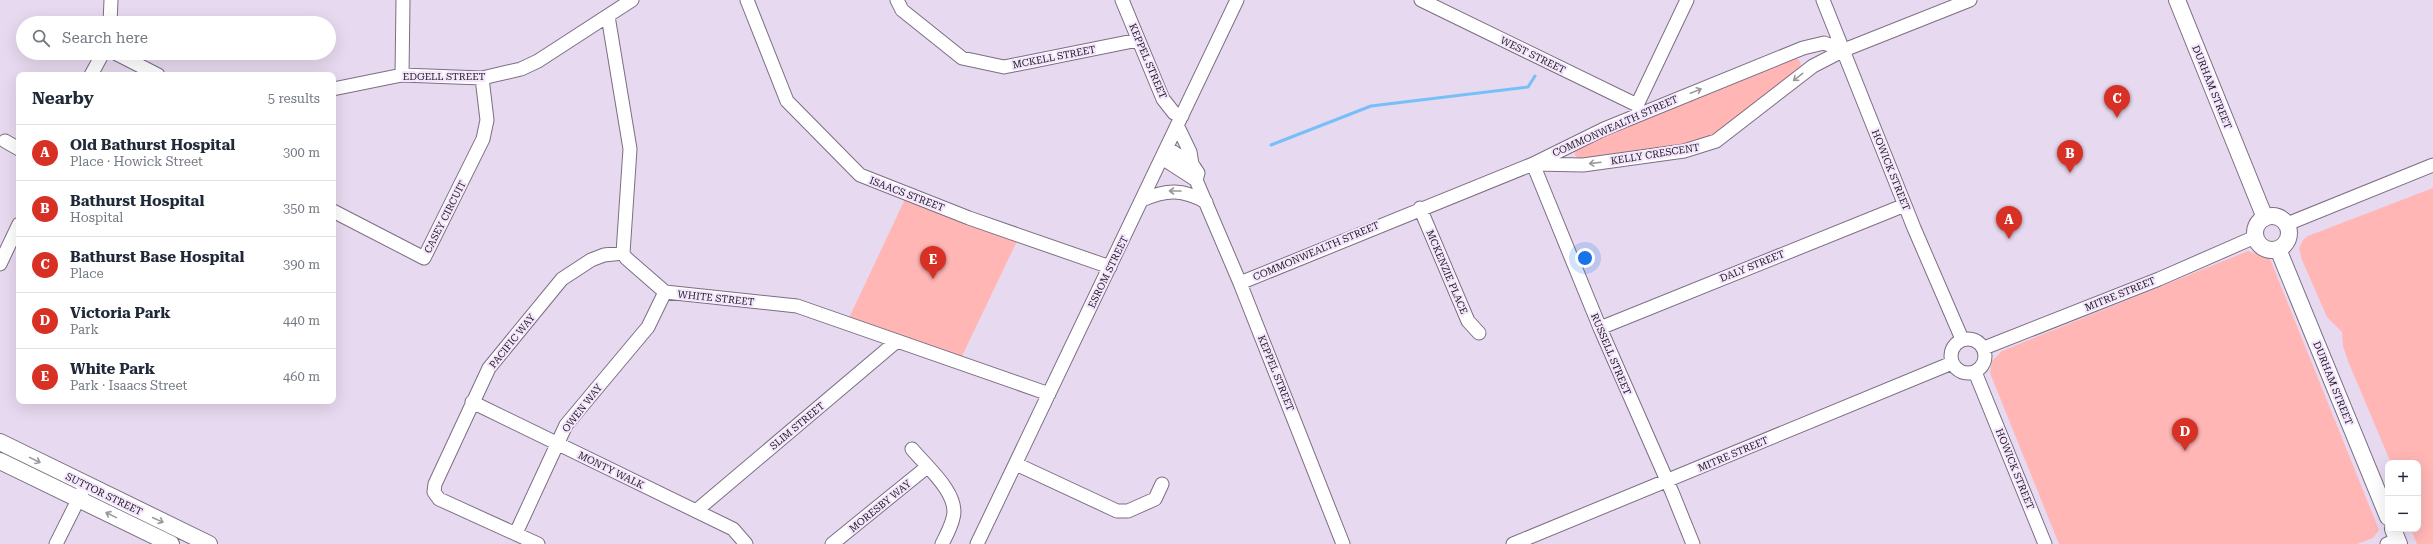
<!DOCTYPE html>
<meta charset="utf-8">
<style>
:root{--surface:#fff;--page:#f6f6f7;--text:#1f2937;--muted:#747a83;--line:#e0e1e3;--accent:#d93025}
body{margin:0;font-family:"Roboto Serif",serif;background:var(--page);color:var(--text)}
.controls{position:absolute;right:12px;bottom:12px;display:grid;overflow:hidden;border-radius:8px;box-shadow:0 4px 16px #0002}
.controls button{width:36px;height:36px;display:grid;place-items:center;padding:0;border:0;border-bottom:1px solid var(--line);background:var(--surface);color:var(--text);font:20px sans-serif}
.you{position:absolute;left:1585px;top:258px;width:14px;height:14px;margin:-10px;border:3px solid #fff;border-radius:50%;background:#1a73e8;box-shadow:0 0 0 6px #1a73e833}
.badge{display:grid;place-items:center;width:26px;height:26px;border-radius:50%;background:var(--accent);color:#fff;font-size:13px;font-weight:700}
.pin{position:absolute;translate:-50% -33px;filter:drop-shadow(0 1px 2px #0008)}
.pin::after{content:'';position:absolute;top:21px;width:14px;height:12px;background:inherit;clip-path:polygon(0 0,100% 0,50% 100%)}
.list{margin:0;padding:0;list-style:none}
h2{display:flex;justify-content:space-between;align-items:center;height:52px;margin:0;padding:0 16px;font-size:17px}
h2 small{font-size:13px;font-weight:400;color:var(--muted)}
.list li{display:grid;grid-template-columns:26px 1fr auto;gap:12px;align-items:center;box-sizing:border-box;height:56px;padding:0 16px;border-top:1px solid var(--line)}
.list b{display:block;font-size:15px;white-space:nowrap}
.list p{margin:0;font-size:13px;white-space:nowrap;color:var(--muted)}
.list em{font-size:13px;font-style:normal;color:var(--muted)}
.icon{flex:none;width:22px;height:22px;fill:none;stroke:currentColor;stroke-width:2;stroke-linecap:round;stroke-linejoin:round}
.map{position:relative;flex:none;width:2433px;height:544px;overflow:hidden}
.search{position:absolute;background:var(--surface);box-shadow:0 4px 16px #0002;left:16px;top:16px;width:320px;height:44px;display:flex;align-items:center;gap:10px;box-sizing:border-box;padding:0 14px;border-radius:22px;color:var(--muted);font-size:15px}
.panel{position:absolute;background:var(--surface);box-shadow:0 4px 16px #0002;left:16px;top:72px;width:320px;height:332px;border-radius:8px}
.map>svg:first-child{display:block}
.green{fill:#ffb6b5}
.lines{fill:none;stroke-linecap:round;stroke-linejoin:round}
.stream{stroke:#77bff9;stroke-width:3}
.minor-casing{stroke:#7b6f83;stroke-width:15}
.major-casing{stroke:#7b6f83;stroke-width:18}
.minor{stroke:#fff;stroke-width:13}
.major{stroke:#fff;stroke-width:16}
.oneway{stroke:#9a989c}
.labels{text-anchor:middle;dominant-baseline:central;stroke-width:4;stroke-linejoin:round;paint-order:stroke}
.street-label{font-size:10px;fill:#1f1a22;stroke:#f4e6fd}
</style>
<div class="map">
<svg width="2433" height="544" viewBox="0 0 2433 544">
<rect width="100%" height="100%" fill="#e7d9ef"/>
<path class="green" d="M1794,57L1800,61L1801,69L1717,135L1702,142L1579,159L1575,155L1576,147Z
M2433,188V544H2417L2411,529H2418V463H2391L2348,361L2343,346L2342,332L2327,317L2302,260L2299,248L2303,240L2308,236Z
M906,197L1018,239L961,358L849,318Z
M2248,251L2270,259L2379,530L2373,538L2357,544H2059L1990,373L1992,361L2002,351Z"/>
<g class="lines">
<path class="stream" d="M1271,145L1371,106L1528,87L1535,76"/>
<defs>
<path id="minor" d="M747,0L787,101L860,175L969,218L1110,267
M897,0L902,10L962,58L1004,67L1138,40
M1122,0L1163,99L1174,113L1182,116
M1421,0L1637,105L1641,114
M1823,0L1914,228L1962,339
M608,16L630,149L623,253L626,258L665,292L797,306L1049,394
M110,23L111,0
M115,53L158,75
M91,75L103,53
M402,75L403,0
M333,89L402,75L482,78L521,69L538,61L632,0
M1637,105L1687,0
M1177,125L1190,152L1192,164
M5,141L19,149
M1167,148L1192,164L1198,173L1196,180L1240,283L1343,544
M1162,158L1196,180
M1533,164L1600,328L1672,492L1693,544
M1534,164L1583,165L1684,151L1716,141L1813,66L1844,50L1970,0
M1142,200C1167,189 1183,189 1206,202
M1420,208L1468,321L1479,333
M333,211L424,258L483,139L487,120L482,78
M2287,224L2433,165
M0,264L19,224
M1240,283L1533,164L1604,129L1803,48L1824,43L1844,50
M1600,328L1905,205
M1951 356a17 17 0 1 1 34 0a17 17 0 1 1-34 0Z
M1984,348L2159,279L2255,237
M1975,372L2045,544
M472,402L733,529L746,544
M912,449C926,466 960,494 953,518C951,527 946,536 942,544
M1016,464L1117,511H1128L1155,499L1162,484
M696,511L897,341
M516,533L566,425L648,327L665,292
M56,544L83,490
M538,544L439,499L434,492L435,484L489,368L562,279L591,260L604,255L623,253
M832,544L927,467
M977,544L1237,0
M1513,544L1952,363
M2387,544L2397,540"/>
<path id="major" d="M2177,0L2265,218
M2255 233a17 17 0 1 1 34 0a17 17 0 1 1-34 0Z
M2278,249L2388,517
M0,442L209,544
M0,461L171,544
M2393,529L2399,544"/>
</defs>
<use href="#minor" class="minor-casing"/>
<use href="#major" class="major-casing"/>
<use href="#minor" class="minor"/>
<use href="#major" class="major"/>
</g>
<defs><path id="oneway-shaft" d="M-6 0H5M1.5-3L5.5 0L1.5 3" fill="none" stroke-width="1.6" stroke-linecap="round" stroke-linejoin="round"/></defs>
<g class="oneway">
<use href="#oneway-shaft" transform="translate(1798 77) rotate(142)"/>
<use href="#oneway-shaft" transform="translate(1696 91) rotate(-22)"/>
<use href="#oneway-shaft" transform="translate(1595 163) rotate(173)"/>
<use href="#oneway-shaft" transform="translate(1175 191) rotate(180)"/>
<use href="#oneway-shaft" transform="translate(35 460) rotate(26)"/>
<use href="#oneway-shaft" transform="translate(111 515) rotate(-154)"/>
<use href="#oneway-shaft" transform="translate(158 520) rotate(25)"/>
</g>
<g class="labels">
<g class="street-label">
<text transform="translate(1533 55) rotate(26)">WEST STREET</text>
<text transform="translate(1054 57) rotate(-11)">MCKELL STREET</text>
<text transform="translate(1148 61) rotate(67)">KEPPEL STREET</text>
<text x="444" y="76">EDGELL STREET</text>
<text transform="translate(2212 87) rotate(68)">DURHAM STREET</text>
<text transform="translate(1615 126) rotate(-24)">COMMONWEALTH STREET</text>
<text transform="translate(1655 154) rotate(-9)">KELLY CRESCENT</text>
<text transform="translate(1891 170) rotate(68)">HOWICK STREET</text>
<text transform="translate(907 194) rotate(21)">ISAACS STREET</text>
<text transform="translate(445 217) rotate(-63)">CASEY CIRCUIT</text>
<text transform="translate(1316 251) rotate(-23)">COMMONWEALTH STREET</text>
<text transform="translate(1752 266) rotate(-22)">DALY STREET</text>
<text transform="translate(1108 272) rotate(-64)">ESROM STREET</text>
<text transform="translate(1447 272) rotate(67)">MCKENZIE PLACE</text>
<text transform="translate(2120 294) rotate(-22)">MITRE STREET</text>
<text transform="translate(716 298) rotate(6)">WHITE STREET</text>
<text transform="translate(512 341) rotate(-51)">PACIFIC WAY</text>
<text transform="translate(1611 354) rotate(67)">RUSSELL STREET</text>
<text transform="translate(1276 373) rotate(68)">KEPPEL STREET</text>
<text transform="translate(2333 383) rotate(68)">DURHAM STREET</text>
<text transform="translate(582 408) rotate(-52)">OWEN WAY</text>
<text transform="translate(797 426) rotate(-40)">SLIM STREET</text>
<text transform="translate(1733 454) rotate(-23)">MITRE STREET</text>
<text transform="translate(2015 469) rotate(68)">HOWICK STREET</text>
<text transform="translate(611 470) rotate(26)">MONTY WALK</text>
<text transform="translate(104 494) rotate(26)">SUTTOR STREET</text>
<text transform="translate(880 506) rotate(-39)">MORESBY WAY</text>
</g>
</g>
</svg>
<div class="controls">
<button>+</button>
<button>−</button>
</div>
<div class="you"></div>
<div class="pin badge" style="left:2009px;top:239px">A</div>
<div class="pin badge" style="left:2070px;top:173px">B</div>
<div class="pin badge" style="left:2117px;top:118px">C</div>
<div class="pin badge" style="left:2185px;top:451px">D</div>
<div class="pin badge" style="left:933px;top:279px">E</div>
<div class="search"><svg class="icon" aria-label="search" viewBox="0 0 24 24"><circle cx="10" cy="10" r="6"/><path d="M15 15l6 6"/></svg>Search here</div>
<section class="panel">
<h2>Nearby<small>5 results</small></h2>
<ul class="list">
<li><span class="badge">A</span><div><b>Old Bathurst Hospital</b><p>Place · Howick Street</p></div><em>300 m</em></li>
<li><span class="badge">B</span><div><b>Bathurst Hospital</b><p>Hospital</p></div><em>350 m</em></li>
<li><span class="badge">C</span><div><b>Bathurst Base Hospital</b><p>Place</p></div><em>390 m</em></li>
<li><span class="badge">D</span><div><b>Victoria Park</b><p>Park</p></div><em>440 m</em></li>
<li><span class="badge">E</span><div><b>White Park</b><p>Park · Isaacs Street</p></div><em>460 m</em></li>
</ul>
</section>
</div>
